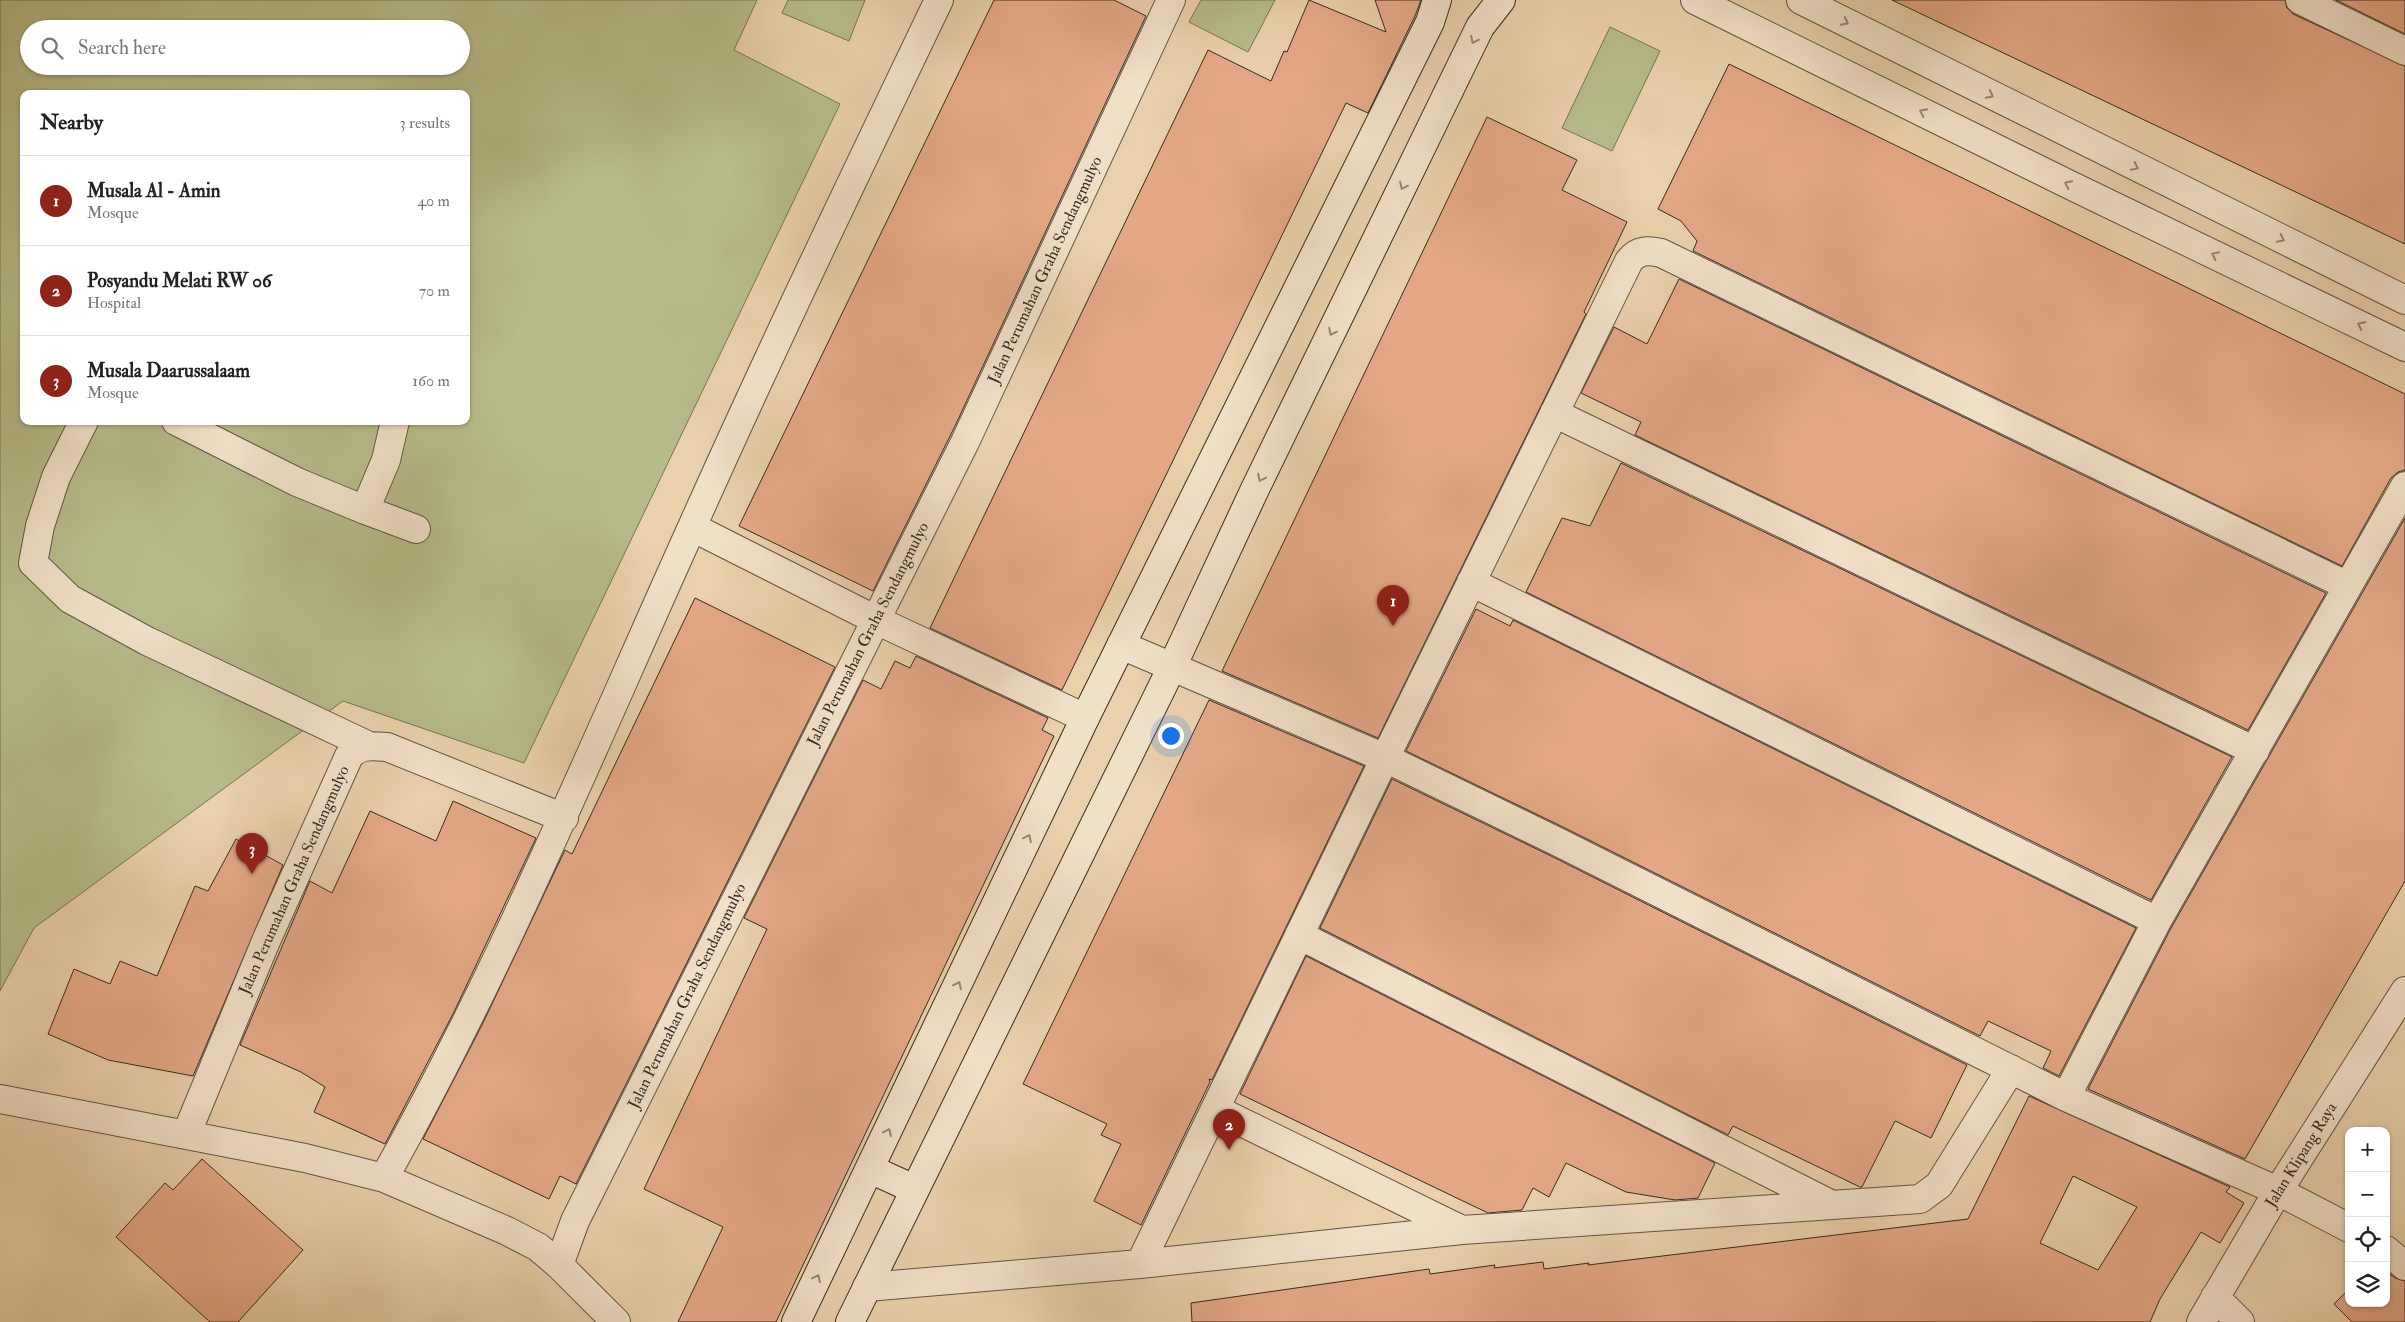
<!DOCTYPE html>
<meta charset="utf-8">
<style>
:root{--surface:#fff;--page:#f6f6f6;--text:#222;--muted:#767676;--line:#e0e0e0;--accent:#8f2418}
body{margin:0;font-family:"IM FELL Double Pica",serif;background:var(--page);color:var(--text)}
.controls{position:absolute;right:15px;bottom:15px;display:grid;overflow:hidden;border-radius:10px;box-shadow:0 1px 4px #0004}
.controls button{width:45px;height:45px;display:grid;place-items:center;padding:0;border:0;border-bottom:1px solid var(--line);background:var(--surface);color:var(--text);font:25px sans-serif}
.you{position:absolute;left:1170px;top:735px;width:18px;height:18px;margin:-12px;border:4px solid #fff;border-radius:50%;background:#1a73e8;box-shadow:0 0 0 8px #1a73e833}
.badge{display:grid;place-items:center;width:32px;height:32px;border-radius:50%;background:var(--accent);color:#fff;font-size:16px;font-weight:700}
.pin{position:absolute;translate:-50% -41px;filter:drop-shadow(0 1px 2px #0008)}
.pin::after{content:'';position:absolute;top:26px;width:18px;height:15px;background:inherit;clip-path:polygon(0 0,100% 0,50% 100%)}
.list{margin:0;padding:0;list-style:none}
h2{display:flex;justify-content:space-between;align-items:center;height:65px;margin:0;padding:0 20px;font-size:21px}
h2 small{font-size:16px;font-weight:400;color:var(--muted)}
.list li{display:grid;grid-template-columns:32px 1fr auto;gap:15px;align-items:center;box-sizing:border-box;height:90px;padding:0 20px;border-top:1px solid var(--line)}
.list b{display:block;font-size:19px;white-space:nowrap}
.list p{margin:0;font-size:16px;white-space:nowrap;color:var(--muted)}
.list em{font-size:16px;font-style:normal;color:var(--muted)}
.icon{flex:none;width:28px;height:28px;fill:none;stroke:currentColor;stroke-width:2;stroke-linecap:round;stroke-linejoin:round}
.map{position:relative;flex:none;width:2405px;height:1322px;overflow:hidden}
.search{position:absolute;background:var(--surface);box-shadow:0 1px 4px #0004;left:20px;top:20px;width:450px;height:55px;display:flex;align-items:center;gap:12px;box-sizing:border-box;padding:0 18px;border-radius:28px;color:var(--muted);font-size:19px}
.panel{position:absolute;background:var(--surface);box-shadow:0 1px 4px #0004;left:20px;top:90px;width:450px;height:335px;border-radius:10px}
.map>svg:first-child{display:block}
.green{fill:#b7bb89;stroke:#767456;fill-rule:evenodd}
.building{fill:#e4a887;stroke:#342c23;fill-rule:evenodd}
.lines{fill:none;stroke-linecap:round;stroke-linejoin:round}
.minor-casing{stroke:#625545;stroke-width:30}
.secondary-casing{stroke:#342c23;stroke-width:30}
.minor{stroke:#f1e0c8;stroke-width:28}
.secondary{stroke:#f1e0c8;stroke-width:28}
.oneway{stroke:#928676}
.labels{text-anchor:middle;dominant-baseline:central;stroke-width:4.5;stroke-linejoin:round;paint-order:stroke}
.street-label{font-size:16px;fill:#342c23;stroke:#f1e0c8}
</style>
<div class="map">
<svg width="2405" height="1322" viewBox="0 0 2405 1322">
<rect width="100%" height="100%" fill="#ead0ab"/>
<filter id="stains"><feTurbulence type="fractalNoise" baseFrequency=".004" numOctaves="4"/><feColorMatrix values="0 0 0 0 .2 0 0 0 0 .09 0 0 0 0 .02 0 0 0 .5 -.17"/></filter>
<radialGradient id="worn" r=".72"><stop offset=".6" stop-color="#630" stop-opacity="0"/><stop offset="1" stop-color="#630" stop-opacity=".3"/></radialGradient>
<path class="green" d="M0,0H757L734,50L840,104L524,763L343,701L34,928L0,991ZM29,29H461V66H29ZM24,94H466V421H24Z
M788,0H865L849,41L782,13Z
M1201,0H1275L1248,52L1189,22Z
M1610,27L1660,51L1612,151L1562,128Z"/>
<path class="building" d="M994,0H1114L1146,16L955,426L873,591L739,526Z
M1309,0L1386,32L1375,0H1421L1415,16L1368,113L1346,103L1062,690L930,628L1208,50L1271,81L1284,51L1287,52Z
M1892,0H2285L2287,8L2293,14L2405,66V244Z
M2336,0H2405V34Z
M1729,64L2405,394V470L2398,472L2391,478L2342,566L1693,251L1697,241L1681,221L1658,209Z
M1487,117L1577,160L1562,190L1627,222L1584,312L1586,314L1378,738L1222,671Z
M1679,279L2326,593L2248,730L1635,435L1641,422L1581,393L1614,327L1647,344Z
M1621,463L2232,757L2151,900L1526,592L1562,518L1590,526Z
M2405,518V881L2245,1159L2088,1089L2171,928Z
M695,598L835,667L576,1184L560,1176L549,1199L423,1139L482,1025L565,850L572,854Z
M1476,609L1510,626L1513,620L2136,928L2059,1076L2043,1068L2051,1051L1988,1021L1980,1036L1565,828L1406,751Z
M916,656L1048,718L1042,730L1054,736L776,1322H678L723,1227L644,1189L767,929L744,918L863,680L881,689L895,661L910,668Z
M1209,700L1364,766L1212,1080L1209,1079L1210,1082L1141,1225L1094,1201L1121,1144L1101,1135L1107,1124L1023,1084Z
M1392,779L1551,856L1967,1065L1931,1138L1895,1121L1862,1187H1860L1733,1126L1728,1135L1320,928Z
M453,801L536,838L454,1012L385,1144L314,1112L325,1087L301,1072L240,1045L310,881L332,893L370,811L436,841Z
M236,839L283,865L193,1076L108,1060L48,1034L74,969L110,984L120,961L157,976L195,886L208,891Z
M1306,956L1715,1163L1698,1198L1675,1200L1626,1192L1566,1163L1549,1197L1533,1188L1522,1210L1488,1213L1240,1094Z
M2029,1096L2230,1187L2226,1192L2244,1203L2220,1243L2201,1232L2160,1299L2150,1322H1192L1191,1303L1429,1269L1430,1274L1495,1265L1494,1268L1543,1262L1544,1269L1589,1263L1588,1265L1968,1219ZM2073,1176L2137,1207L2098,1270L2040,1243Z
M202,1159L303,1250L238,1322H210L116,1237L165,1183L173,1190Z
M2386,1271L2395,1278L2405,1281V1322H2352L2334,1304L2349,1289V1303H2386Z"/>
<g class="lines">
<defs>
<path id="minor" d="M1695,0L2070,185L2405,347
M1801,0L2405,300
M2300,0L2405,51
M1554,413L2255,751
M84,421L56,477L40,526L33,563L70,599L147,641L369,746
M176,421L297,482L365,510L386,460L395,421
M365,510L416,529
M692,527L876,620L1085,718
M1471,582L2157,921
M1121,645L1385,758L1558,842L2066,1097L2278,1191L2349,1228
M1299,935L1832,1205
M2066,1097L2157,921L2405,486
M0,1099L305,1158L384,1178L507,1231L538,1247L559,1265L616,1322
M1215,1109L1462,1230
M186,1135L266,941L349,756C360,744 371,746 387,747L564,818
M384,1178C502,968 593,746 692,527C771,350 855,175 939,0
M2386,1250L2405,1266
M1140,1264L1385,758L1629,261C1638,250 1647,250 1661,253L2348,586
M559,1265L575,1221L965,442L1171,0
M867,1287L1140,1264L1462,1230L1920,1199L1939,1185L2011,1069
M2215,1297L2240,1322
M2201,1322L2278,1191L2405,991"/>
<path id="secondary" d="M870,1169L914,1189
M796,1322L1085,718L1430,22L1437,0
M850,1322L1172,667L1255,489L1480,27L1501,0"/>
</defs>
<use href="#minor" class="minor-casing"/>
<use href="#secondary" class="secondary-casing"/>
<use href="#minor" class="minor"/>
<use href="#secondary" class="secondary"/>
</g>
<defs><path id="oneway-chevron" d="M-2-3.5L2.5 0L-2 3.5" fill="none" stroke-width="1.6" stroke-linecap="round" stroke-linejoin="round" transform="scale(1.25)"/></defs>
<g class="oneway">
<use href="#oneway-chevron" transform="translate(1845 22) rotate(27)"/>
<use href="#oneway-chevron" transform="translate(1474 40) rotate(116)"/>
<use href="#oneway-chevron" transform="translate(1990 95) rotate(27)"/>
<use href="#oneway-chevron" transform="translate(1923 112) rotate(-154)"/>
<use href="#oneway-chevron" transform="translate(2135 167) rotate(26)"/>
<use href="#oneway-chevron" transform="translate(2068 184) rotate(-154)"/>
<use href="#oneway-chevron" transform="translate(1403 186) rotate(116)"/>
<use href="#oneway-chevron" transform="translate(2281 239) rotate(26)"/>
<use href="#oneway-chevron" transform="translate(2215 255) rotate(-154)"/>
<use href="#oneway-chevron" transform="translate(2361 325) rotate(-154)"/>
<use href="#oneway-chevron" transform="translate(1332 332) rotate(116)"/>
<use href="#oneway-chevron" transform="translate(1261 478) rotate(116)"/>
<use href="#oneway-chevron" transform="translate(1028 838) rotate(-64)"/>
<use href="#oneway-chevron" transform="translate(958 985) rotate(-64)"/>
<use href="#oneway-chevron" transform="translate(888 1132) rotate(-64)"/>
<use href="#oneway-chevron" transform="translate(817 1278) rotate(-64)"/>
</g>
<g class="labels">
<g class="street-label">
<text transform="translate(1045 270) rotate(-65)">Jalan Perumahan Graha Sendangmulyo</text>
<text transform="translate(868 634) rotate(-63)">Jalan Perumahan Graha Sendangmulyo</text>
<text transform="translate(294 880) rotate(-66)">Jalan Perumahan Graha Sendangmulyo</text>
<text transform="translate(687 996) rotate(-64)">Jalan Perumahan Graha Sendangmulyo</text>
<text transform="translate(2301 1155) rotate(-58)">Jalan Klipang Raya</text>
</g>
</g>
<rect width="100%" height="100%" filter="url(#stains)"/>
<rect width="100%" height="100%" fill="url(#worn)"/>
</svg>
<div class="controls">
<button>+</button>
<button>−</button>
<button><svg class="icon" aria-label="locate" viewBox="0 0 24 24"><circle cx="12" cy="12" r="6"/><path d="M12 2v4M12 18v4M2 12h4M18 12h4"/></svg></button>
<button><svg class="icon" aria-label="layers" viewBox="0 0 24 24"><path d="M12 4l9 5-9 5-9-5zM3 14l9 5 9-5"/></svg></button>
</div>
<div class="you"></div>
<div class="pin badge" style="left:1393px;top:626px">1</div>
<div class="pin badge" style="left:1229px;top:1150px">2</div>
<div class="pin badge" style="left:252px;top:874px">3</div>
<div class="search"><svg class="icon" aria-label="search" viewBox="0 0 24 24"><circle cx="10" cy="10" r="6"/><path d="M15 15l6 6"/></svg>Search here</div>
<section class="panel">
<h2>Nearby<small>3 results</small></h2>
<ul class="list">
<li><span class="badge">1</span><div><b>Musala Al - Amin</b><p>Mosque</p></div><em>40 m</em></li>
<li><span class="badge">2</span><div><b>Posyandu Melati RW 06</b><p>Hospital</p></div><em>70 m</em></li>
<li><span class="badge">3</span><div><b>Musala Daarussalaam</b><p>Mosque</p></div><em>160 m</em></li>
</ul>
</section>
</div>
